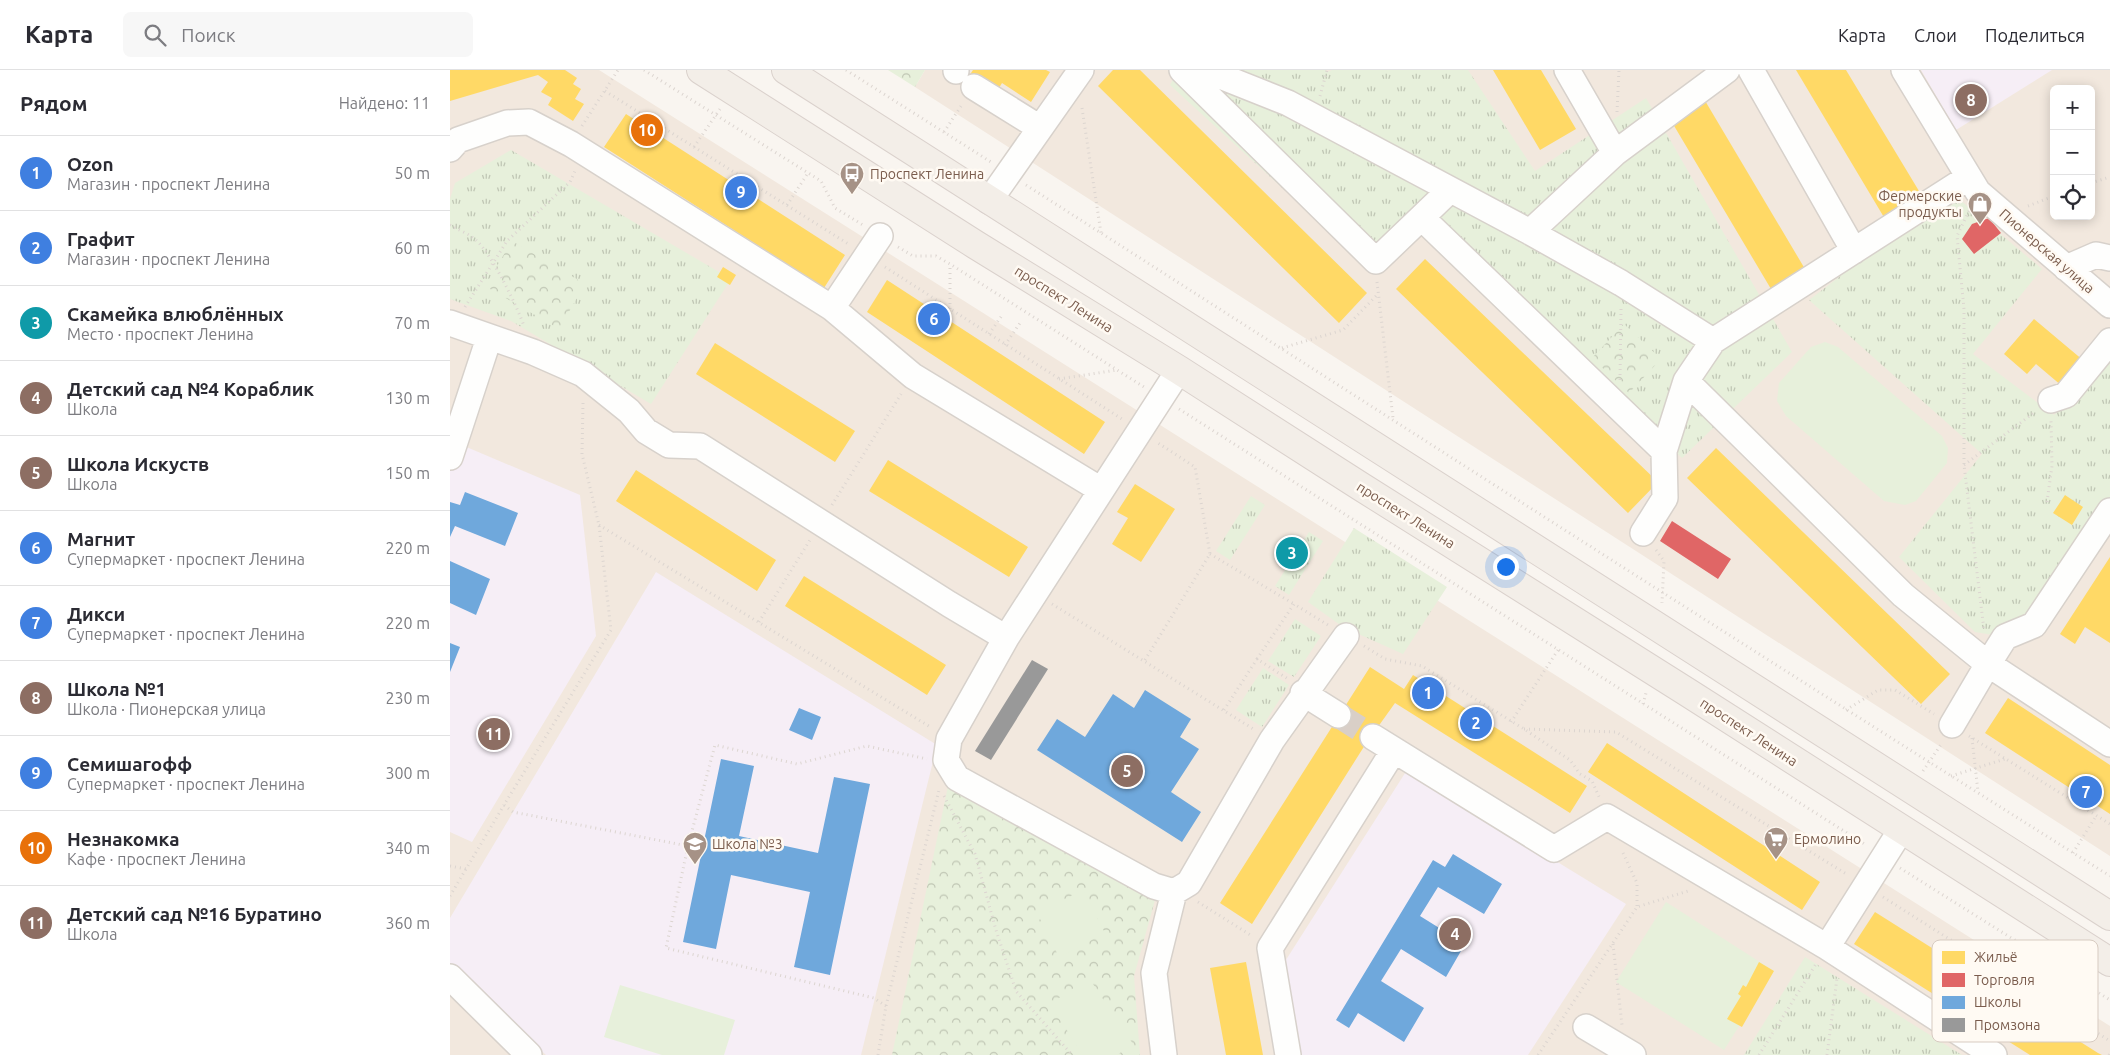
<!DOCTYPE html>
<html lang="ru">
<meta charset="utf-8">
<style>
:root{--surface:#fff;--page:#f7f7f7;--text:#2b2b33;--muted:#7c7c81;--line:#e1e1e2;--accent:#0b8043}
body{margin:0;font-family:Ubuntu,sans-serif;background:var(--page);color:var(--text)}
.controls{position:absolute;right:15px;top:15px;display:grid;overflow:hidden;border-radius:8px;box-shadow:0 2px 12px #0003}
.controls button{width:45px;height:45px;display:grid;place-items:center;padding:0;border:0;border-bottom:1px solid var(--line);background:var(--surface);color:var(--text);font:25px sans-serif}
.you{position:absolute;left:1055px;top:496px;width:18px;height:18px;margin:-12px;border:4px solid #fff;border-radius:50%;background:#1a73e8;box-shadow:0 0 0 8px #1a73e833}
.badge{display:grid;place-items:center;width:32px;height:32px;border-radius:50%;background:var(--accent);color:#fff;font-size:16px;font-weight:700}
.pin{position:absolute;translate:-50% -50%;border:2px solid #fff;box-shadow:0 1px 5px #0006}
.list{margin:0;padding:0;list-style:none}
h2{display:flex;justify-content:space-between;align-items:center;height:65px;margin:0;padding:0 20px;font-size:21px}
h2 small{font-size:16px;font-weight:400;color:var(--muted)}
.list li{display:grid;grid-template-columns:32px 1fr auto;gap:15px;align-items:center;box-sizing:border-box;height:75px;padding:0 20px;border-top:1px solid var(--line)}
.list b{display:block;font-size:19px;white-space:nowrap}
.list p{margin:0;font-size:16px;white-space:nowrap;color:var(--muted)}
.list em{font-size:16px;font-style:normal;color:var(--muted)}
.icon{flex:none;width:28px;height:28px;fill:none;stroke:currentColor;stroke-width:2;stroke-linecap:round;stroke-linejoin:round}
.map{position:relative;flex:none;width:1660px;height:985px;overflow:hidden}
header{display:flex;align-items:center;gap:30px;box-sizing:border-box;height:70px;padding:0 25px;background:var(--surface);border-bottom:1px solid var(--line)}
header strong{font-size:24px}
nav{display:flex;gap:28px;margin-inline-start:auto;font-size:18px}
.search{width:350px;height:45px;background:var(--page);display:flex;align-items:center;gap:12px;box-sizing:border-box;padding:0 18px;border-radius:8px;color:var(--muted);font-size:19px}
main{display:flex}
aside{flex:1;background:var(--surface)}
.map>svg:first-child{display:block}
.residential{fill:#f2e8de;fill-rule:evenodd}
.education{fill:#f6eef6}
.grass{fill:url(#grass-tufts)}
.park{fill:url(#park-crowns)}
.pitch{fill:#e7f0db}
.homes{fill:#ffd966}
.shops{fill:#e06666}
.schools{fill:#6fa8dc}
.industry{fill:#999}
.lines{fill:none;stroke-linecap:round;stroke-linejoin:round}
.minor-tunnel{stroke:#d9cfc7;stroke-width:25;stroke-dasharray:25 12;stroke-linecap:butt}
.minor-casing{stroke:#d7d1cb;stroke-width:28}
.major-casing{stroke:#dad1cc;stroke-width:30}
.path{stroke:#dcd5d0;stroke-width:3;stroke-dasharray:1 4;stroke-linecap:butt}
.minor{stroke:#fefefd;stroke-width:25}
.major{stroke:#f3eee8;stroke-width:28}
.labels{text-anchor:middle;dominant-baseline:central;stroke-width:5;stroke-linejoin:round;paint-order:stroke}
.poi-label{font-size:14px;fill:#7a5c4d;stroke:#fffaf3;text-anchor:start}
.street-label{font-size:14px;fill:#7a5c4d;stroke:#fffaf3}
.key{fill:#fffaf3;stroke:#d7cbc1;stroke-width:1}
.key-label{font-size:14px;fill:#7a5c4d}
</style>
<header>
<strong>Карта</strong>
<div class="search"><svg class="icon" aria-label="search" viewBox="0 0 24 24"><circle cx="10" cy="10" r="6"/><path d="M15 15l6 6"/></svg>Поиск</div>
<nav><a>Карта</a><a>Слои</a><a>Поделиться</a></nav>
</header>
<main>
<aside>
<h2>Рядом<small>Найдено: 11</small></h2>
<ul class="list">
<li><span class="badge" style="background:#3f7fe0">1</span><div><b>Ozon</b><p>Магазин · проспект Ленина</p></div><em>50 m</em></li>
<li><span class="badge" style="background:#3f7fe0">2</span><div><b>Графит</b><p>Магазин · проспект Ленина</p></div><em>60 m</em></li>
<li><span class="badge" style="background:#0f9aa8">3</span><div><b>Скамейка влюблённых</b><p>Место · проспект Ленина</p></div><em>70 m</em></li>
<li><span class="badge" style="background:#8d6e63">4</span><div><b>Детский сад №4 Кораблик</b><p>Школа</p></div><em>130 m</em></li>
<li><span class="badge" style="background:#8d6e63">5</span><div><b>Школа Искуств</b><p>Школа</p></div><em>150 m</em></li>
<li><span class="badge" style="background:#3f7fe0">6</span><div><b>Магнит</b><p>Супермаркет · проспект Ленина</p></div><em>220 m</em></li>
<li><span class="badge" style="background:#3f7fe0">7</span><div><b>Дикси</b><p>Супермаркет · проспект Ленина</p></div><em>220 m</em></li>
<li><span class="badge" style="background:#8d6e63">8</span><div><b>Школа №1</b><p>Школа · Пионерская улица</p></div><em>230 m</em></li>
<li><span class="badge" style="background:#3f7fe0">9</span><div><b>Семишагофф</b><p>Супермаркет · проспект Ленина</p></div><em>300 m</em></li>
<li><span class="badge" style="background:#e8710a">10</span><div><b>Незнакомка</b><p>Кафе · проспект Ленина</p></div><em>340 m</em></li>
<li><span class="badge" style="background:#8d6e63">11</span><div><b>Детский сад №16 Буратино</b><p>Школа</p></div><em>360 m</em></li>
</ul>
</aside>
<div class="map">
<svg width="1660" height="985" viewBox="0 0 1660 985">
<defs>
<pattern id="grass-tufts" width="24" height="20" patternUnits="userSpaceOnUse" patternTransform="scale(1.25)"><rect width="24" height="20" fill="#e7f0db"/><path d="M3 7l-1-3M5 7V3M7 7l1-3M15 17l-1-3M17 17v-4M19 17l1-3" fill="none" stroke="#c0c6b4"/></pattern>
<pattern id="park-crowns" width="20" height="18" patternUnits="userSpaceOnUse" patternTransform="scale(1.25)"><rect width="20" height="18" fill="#e7f0db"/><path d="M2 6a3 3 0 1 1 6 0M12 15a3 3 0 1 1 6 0" fill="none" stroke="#c0c6b4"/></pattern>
</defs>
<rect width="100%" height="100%" fill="#f9f5f0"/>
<path class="residential" d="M0,0H149L1660,956V985H0Z
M475,0H1660V786L465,17ZM1604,19H1641V146H1604Z"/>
<path class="education" d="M1471,0H1602L1506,60Z
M0,370L130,425L146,566L22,772L0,762Z
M206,502L487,675L411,985H96L0,896V848Z
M957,700L1176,834L1078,985H848L834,893Z"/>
<path class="grass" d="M728,0H876L877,2L882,0H1018L1085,101L1196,28L1342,282L1232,388L987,151L927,205L720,15Z
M61,80L281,209L201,334L61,251L0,229V129L5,113Z
M1510,130L1592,199L1523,284L1604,345L1660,288V456L1555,567L1525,562L1449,487L1532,384L1359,230L1427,178Z
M801,426L815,435L780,490L766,481Z
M904,458L997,517L953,584L893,557L858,532Z
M859,462L873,471L839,525L825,516Z
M845,549L871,566L844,607L818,591Z
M813,598L839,615L812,657L786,640Z
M1355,887L1512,985H1294Z"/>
<path class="park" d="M438,0H475L465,17Z
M62,171L135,214L109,259L35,216Z
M1174,254L1211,289L1179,323L1142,288Z
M498,716L705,830L684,906L690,985H442Z"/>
<path class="pitch" d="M1375,272L1388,277L1492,366L1498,378L1497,393L1466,431L1455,435L1434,431L1336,346L1327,331L1329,313L1361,277Z
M633,820L655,863L609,887L587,843Z
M1216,832L1324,901L1274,980L1166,912Z
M639,908L683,974L667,985H633L600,934Z
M170,915L285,950L274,985H212L154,967Z"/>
<path class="homes" d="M0,0H115L127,8L123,14L131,19L125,29L134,34L123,51L98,35L102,28L91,22L98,12L88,5L0,31Z
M523,0H596L600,2L581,32L552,13L546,23L519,6Z
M663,0H690L917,223L889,253L648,16Z
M1043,0H1091L1126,59L1090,80Z
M1346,0H1396L1472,126L1435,149Z
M1254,29L1355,199L1321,219L1220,49Z
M176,44L395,185L374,218L154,77Z
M975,189L1208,412L1178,443L946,219Z
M273,197L286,205L280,215L267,207Z
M437,210L655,352L634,384L417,242Z
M1584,249L1634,291L1612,316L1586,294L1577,304L1554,284Z
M265,273L405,361L385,392L246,304Z
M1266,378L1500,604L1471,634L1237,408Z
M438,390L578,477L559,507L419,421Z
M186,400L326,490L307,521L166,431Z
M685,414L725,439L691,492L662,474L678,448L667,442Z
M1615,425L1633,437L1622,455L1603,443Z
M1660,487V573L1635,557L1625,574L1610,564Z
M354,506L496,595L477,625L335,536Z
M920,597L954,619L963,605L1137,716L1120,743L945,633L915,675L802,854L770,833Z
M1558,628L1660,695V744L1535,663Z
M1157,673L1370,812L1352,840L1138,702Z
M1425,842L1648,983L1652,985H1580L1404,874Z
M796,892L813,985H776L760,898Z
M1309,892L1324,901L1292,957L1277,949L1291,926L1288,924L1293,915L1296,917Z"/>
<path class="shops" d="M1539,148L1551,163L1524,184L1512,169L1522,154Z
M1222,451L1281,489L1268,509L1210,471Z"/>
<path class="schools" d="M15,422L68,443L55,476L5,456L0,467V432L10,435Z
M0,491L40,509L26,545L0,533Z
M0,573L10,577L0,602Z
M695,620L741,649L730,667L749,679L721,722L751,742L732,772L587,680L607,649L635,667L663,624L684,638Z
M349,638L371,647L362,670L339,660Z
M271,689L304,696L289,766L368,783L384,707L420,714L380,905L344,897L360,822L281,805L266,879L233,872Z
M1003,784L1052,814L1034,844L988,817L970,846L1015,874L996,907L951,879L931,911L974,938L954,972L908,943L899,958L886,950L983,790L995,797Z"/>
<path class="industry" d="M582,590L598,599L541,690L525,681Z"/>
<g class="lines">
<path class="minor-tunnel" d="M888,645L923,667"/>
<defs>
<path id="minor" d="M732,0L926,191L1000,120
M755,0L838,33L1080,162L1171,213L1263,271L1236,311L1453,525L1538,594L1660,674
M1117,0L1165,83
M1301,0L1404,181
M1454,0L1528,122L1660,235
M506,1V0
M524,17L590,58
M0,79L8,70L57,53L79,52L121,74L382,238L463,306L651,420
M539,131L631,0
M972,148L1214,381
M1080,162L1165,83L1277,0
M1616,198L1646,185L1660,188
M382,238L430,166
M0,253L83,282L133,304L179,341L196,361L219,375L250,376L499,534L556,568
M1263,271L1519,107
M729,300L556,568L499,669L496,690L507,708L704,816L724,822L739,813L822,670L896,566
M1601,330L1616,325L1660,271
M0,387L39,268
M1193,463L1215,428L1214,381L1236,311
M853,623L888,645
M1502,655L1538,594L1555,567L1584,555L1660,441
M923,667L944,680
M1377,877L1544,985
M0,907L79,985
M1136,957L1183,985
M714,985L704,903L724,822
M838,985L820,878L944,680L1104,779L1157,747L1377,877L1451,760"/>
<path id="major" d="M251,0L526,175L729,300L910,416L1237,622L1660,892
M336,0L1660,846"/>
</defs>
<use href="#minor" class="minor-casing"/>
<use href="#major" class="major-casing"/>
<path class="path" d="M194,0L371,111L385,138L413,155
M396,0L541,92
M155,21L400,175
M870,26L877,0
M632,38L651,163
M1167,42L1169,0
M132,56L168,0
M494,62L513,33
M244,77L270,39
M1641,113L1660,107
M576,115C937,346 1297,578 1660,806
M337,135L358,103
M1578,136L1604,126
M1519,141L1507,166L1514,239V395L1534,560
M0,155C8,160 20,164 27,171C42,185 67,236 74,256
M448,177L463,186H486L500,194L694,317
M435,197L672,349
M927,212L943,348
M15,237L57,171L120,112L125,101
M500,239V195
M539,264L553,244
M555,275L570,253
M832,278L893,260L927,225
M609,309L667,300
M1170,310L1171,239
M133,333L132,384L149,455L161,560L54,735L63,742L238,776
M729,339L1416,775
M1514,395L1585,342
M1597,432L1602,396L1601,350
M382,435L451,324
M149,455L482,658
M1206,480L1214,491L1212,533
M760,484L844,534
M602,534L805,660
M309,552L360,470
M914,576L935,589L972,596L1074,659L1120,690L1130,704L1142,711L1150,729
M807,589L844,534L878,555
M695,590L760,484L745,397L708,373
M1193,634L1196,623
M774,640L807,589L838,609
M1396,640L1428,620H1445L1484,644
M1061,652L1108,580
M1074,659L1166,662L1398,805
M1519,666L1660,754
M1522,668L1528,722
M1473,701L1492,673
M1501,706L1555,689
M494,726L525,784L546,860L566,921L622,985
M1173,783L1187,813V837
M1623,783L1646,746
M0,796L16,799L54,735
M1450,798L1660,930
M0,826L16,799
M1433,827L1660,971
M748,832L802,866
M1163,874L1172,955
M1547,899L1564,870
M436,936L424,928L216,878L238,776L265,675L347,694L417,676L477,689
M428,985L436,936L489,720
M1088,985L1187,837L1238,821
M1309,985L1366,894
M1377,985L1387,908
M1659,985L1660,983"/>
<use href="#minor" class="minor"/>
<use href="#major" class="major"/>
</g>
<defs>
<symbol id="bus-pin" viewBox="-11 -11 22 30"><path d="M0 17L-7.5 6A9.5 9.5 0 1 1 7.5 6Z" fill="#a69286" stroke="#fffaf3"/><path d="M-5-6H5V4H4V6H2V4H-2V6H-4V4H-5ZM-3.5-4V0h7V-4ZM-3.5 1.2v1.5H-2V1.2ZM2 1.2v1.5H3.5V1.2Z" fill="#fff"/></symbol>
<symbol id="shop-pin" viewBox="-11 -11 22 30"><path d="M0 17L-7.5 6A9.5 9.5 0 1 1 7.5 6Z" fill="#a69286" stroke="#fffaf3"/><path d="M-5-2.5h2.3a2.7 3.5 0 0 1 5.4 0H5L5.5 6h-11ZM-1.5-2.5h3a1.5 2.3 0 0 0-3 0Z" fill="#fff"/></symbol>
<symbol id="supermarket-pin" viewBox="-11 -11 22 30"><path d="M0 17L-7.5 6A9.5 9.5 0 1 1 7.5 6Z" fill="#a69286" stroke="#fffaf3"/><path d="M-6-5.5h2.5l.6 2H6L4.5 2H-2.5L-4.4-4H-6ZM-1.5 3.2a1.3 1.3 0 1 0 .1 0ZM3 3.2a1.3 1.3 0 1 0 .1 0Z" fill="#fff"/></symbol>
<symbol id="school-pin" viewBox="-11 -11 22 30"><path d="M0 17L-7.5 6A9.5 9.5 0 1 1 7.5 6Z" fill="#a69286" stroke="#fffaf3"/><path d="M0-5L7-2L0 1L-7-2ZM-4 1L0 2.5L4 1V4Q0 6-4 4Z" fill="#fff"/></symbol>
</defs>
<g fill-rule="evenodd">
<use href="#bus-pin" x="388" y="90" width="28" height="38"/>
<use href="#shop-pin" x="1516" y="120" width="28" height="38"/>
<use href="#supermarket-pin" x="1312" y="755" width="28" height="38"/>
<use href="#school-pin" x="231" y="760" width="28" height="38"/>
</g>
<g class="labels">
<g class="poi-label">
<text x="420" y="104">Проспект Ленина</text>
<text x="1512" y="126" text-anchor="end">Фермерские<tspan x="1512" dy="16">продукты</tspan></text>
<text x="1344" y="769">Ермолино</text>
<text x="262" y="774">Школа №3</text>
</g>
<g class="street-label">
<text transform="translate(1597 181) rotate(41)">Пионерская улица</text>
<text transform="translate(614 229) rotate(32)">проспект Ленина</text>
<text transform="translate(956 445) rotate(32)">проспект Ленина</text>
<text transform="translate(1299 662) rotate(33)">проспект Ленина</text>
</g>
</g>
<rect x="1482" y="870" width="166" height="102" rx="8" class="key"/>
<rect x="1492" y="881" width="23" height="13" fill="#ffd966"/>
<rect x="1492" y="903" width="23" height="14" fill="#e06666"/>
<rect x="1492" y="926" width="23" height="13" fill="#6fa8dc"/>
<rect x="1492" y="948" width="23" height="14" fill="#999"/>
<g class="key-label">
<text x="1524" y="892">Жильё</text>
<text x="1524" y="915">Торговля</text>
<text x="1524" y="937">Школы</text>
<text x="1524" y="960">Промзона</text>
</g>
</svg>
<div class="controls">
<button>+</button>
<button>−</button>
<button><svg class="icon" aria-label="locate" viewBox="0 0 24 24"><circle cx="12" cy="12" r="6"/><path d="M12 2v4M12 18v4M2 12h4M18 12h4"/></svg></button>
</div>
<div class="you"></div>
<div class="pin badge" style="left:978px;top:623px;background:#3f7fe0">1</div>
<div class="pin badge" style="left:1026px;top:653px;background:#3f7fe0">2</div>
<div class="pin badge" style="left:842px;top:483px;background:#0f9aa8">3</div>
<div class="pin badge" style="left:1005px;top:864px;background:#8d6e63">4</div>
<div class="pin badge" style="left:677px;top:701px;background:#8d6e63">5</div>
<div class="pin badge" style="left:484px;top:249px;background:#3f7fe0">6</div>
<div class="pin badge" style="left:1636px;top:722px;background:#3f7fe0">7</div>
<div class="pin badge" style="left:1521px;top:30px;background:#8d6e63">8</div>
<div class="pin badge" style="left:291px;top:122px;background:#3f7fe0">9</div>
<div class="pin badge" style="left:197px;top:60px;background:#e8710a">10</div>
<div class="pin badge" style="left:44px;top:664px;background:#8d6e63">11</div>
</div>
</main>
